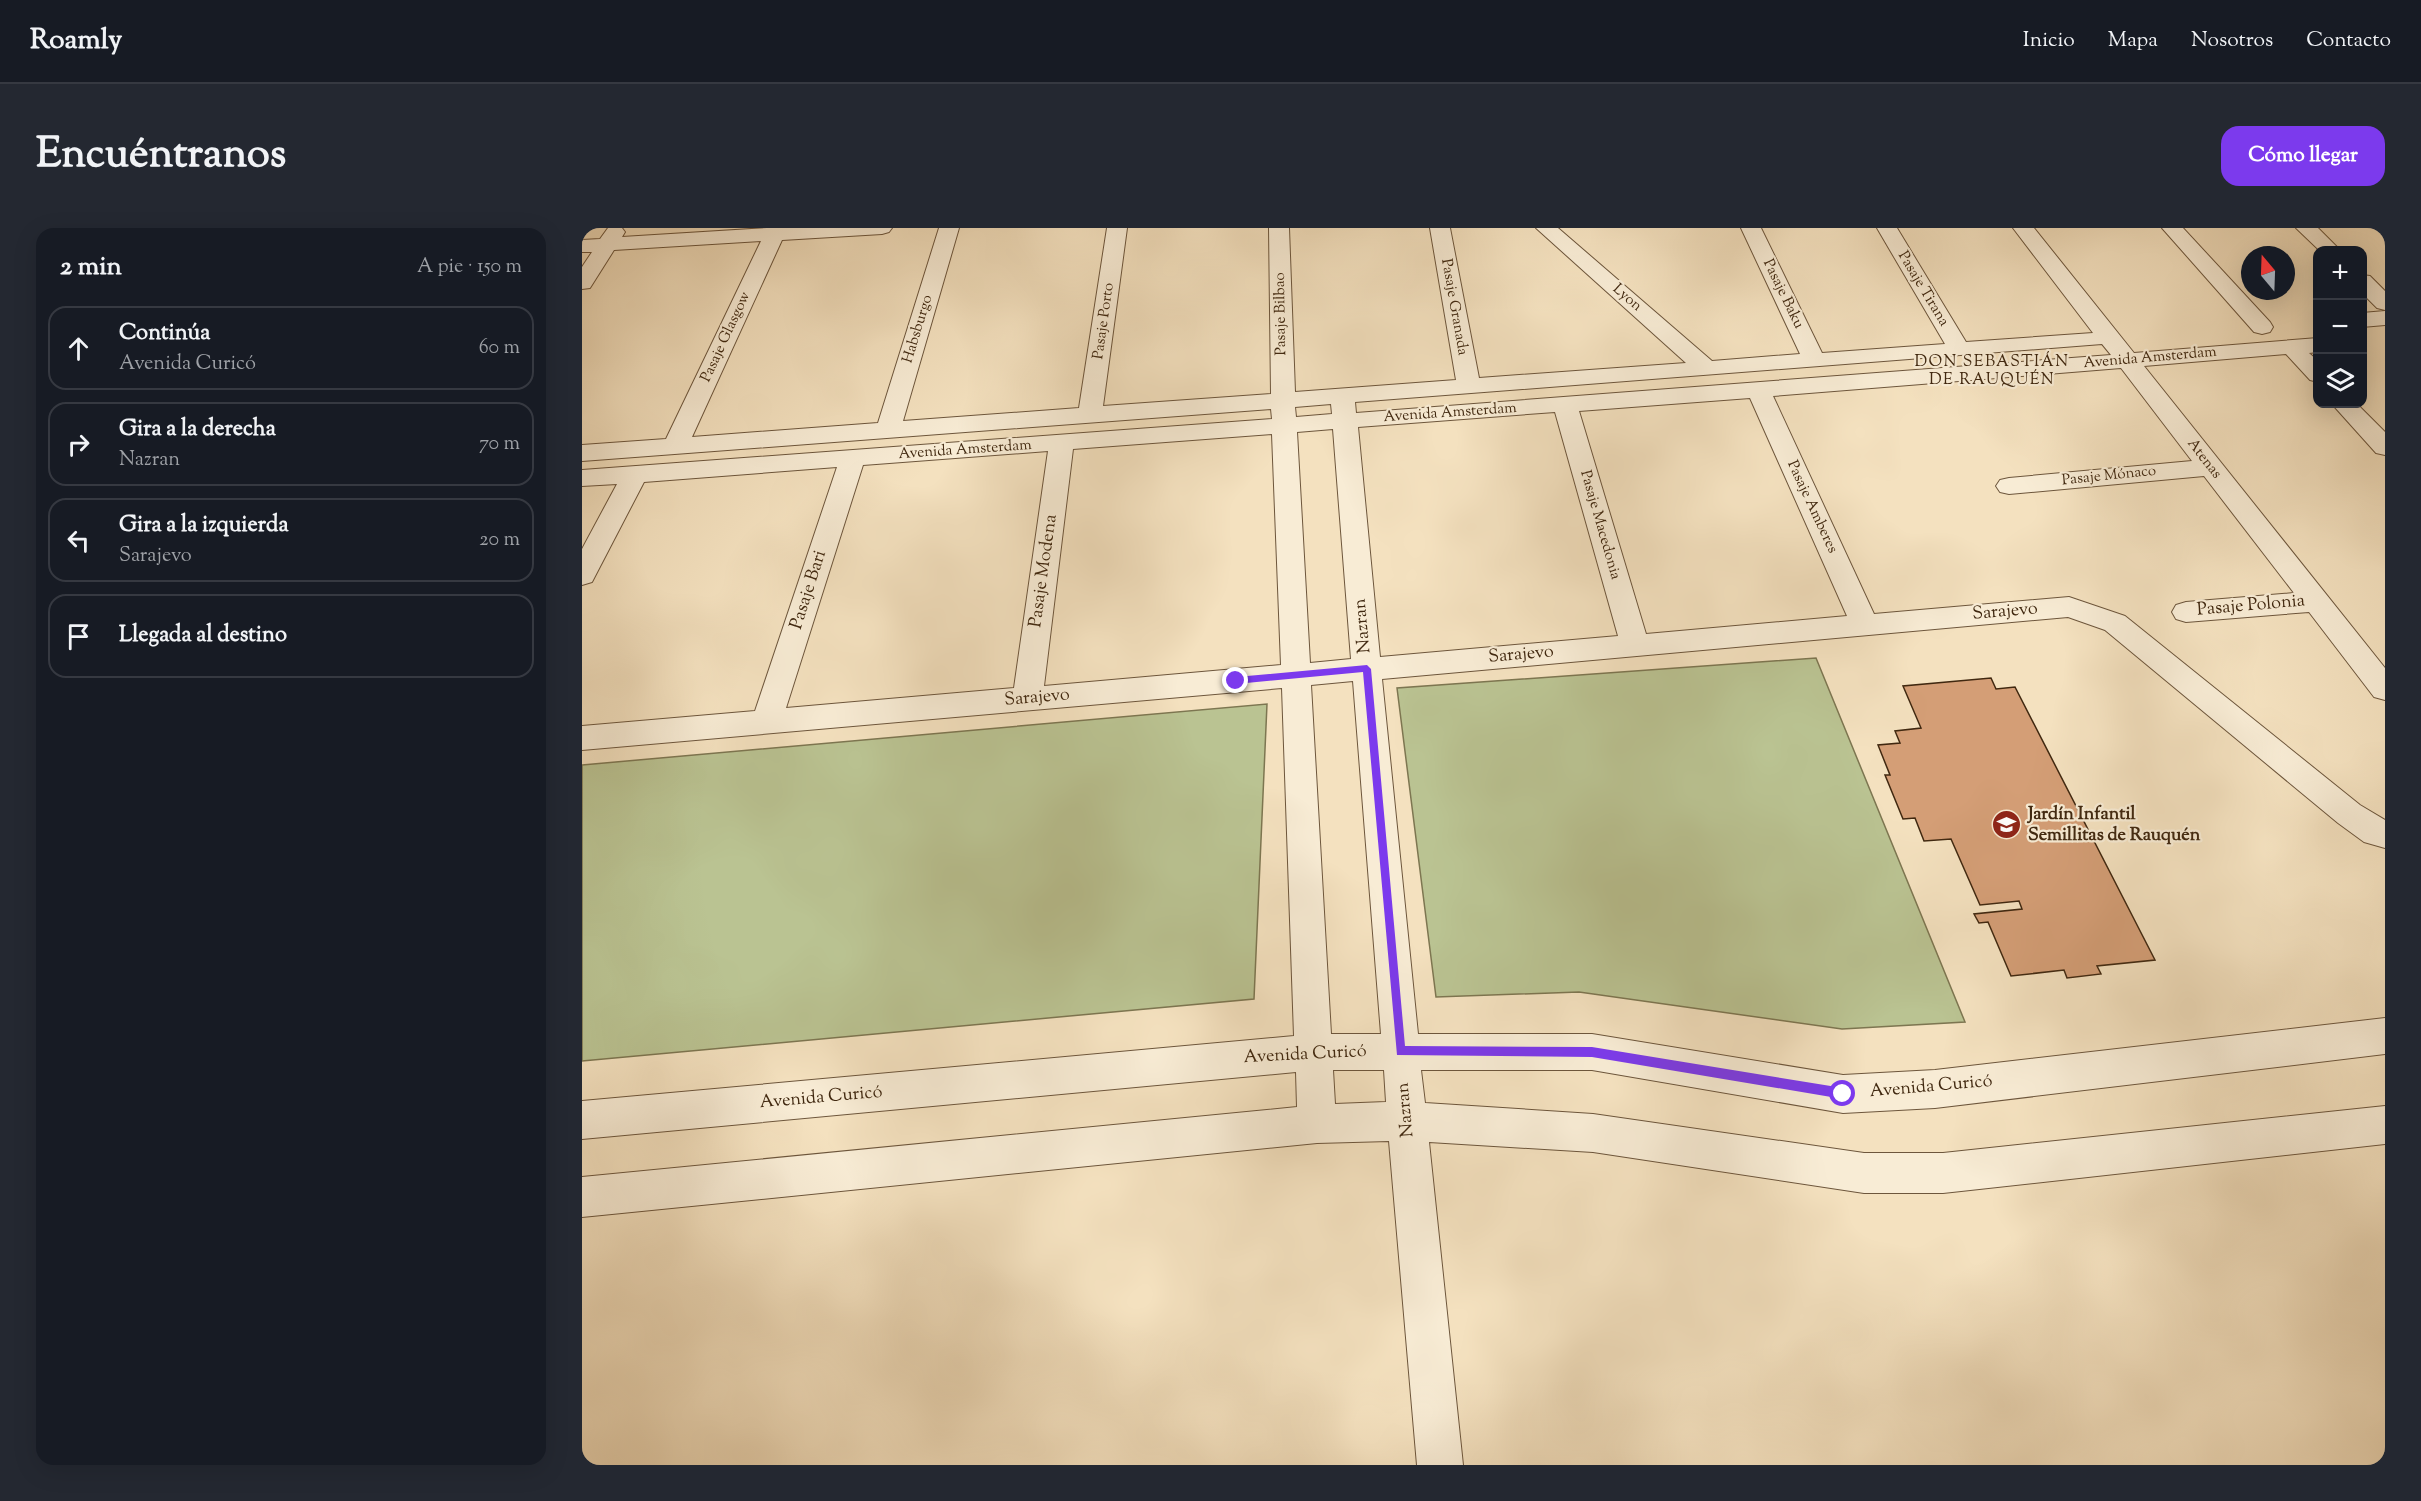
<!DOCTYPE html>
<html lang="es">
<meta charset="utf-8">
<style>
:root{--surface:#171b24;--page:#242831;--text:#f1f3f6;--muted:#9ea1a6;--line:#363941;--accent:#7c3aed}
body{margin:0;font-family:"Sorts Mill Goudy",serif;background:var(--page);color:var(--text)}
.controls{position:absolute;right:18px;top:18px;display:grid;overflow:hidden;border-radius:12px;box-shadow:0 6px 24px #0002}
.controls button{width:54px;height:54px;display:grid;place-items:center;padding:0;border:0;border-bottom:2px solid var(--line);background:var(--surface);color:var(--text);font:30px sans-serif}
.compass{position:absolute;left:1659px;top:18px;width:54px;height:54px;border-radius:50%;background:var(--surface);box-shadow:0 6px 24px #0002;rotate:341deg}
.stop{position:absolute;width:18px;height:18px;margin:-14px;border:4px solid #7c3aed;border-radius:50%;background:#fff}
.stop.end{background:#7c3aed;border-color:#fff;box-shadow:0 2px 6px #0008}
.list{margin:0;padding:0;list-style:none}
h2{display:flex;justify-content:space-between;align-items:center;height:78px;margin:0;padding:0 24px;font-size:26px}
h2 small{font-size:20px;font-weight:400;color:var(--muted)}
.list li{display:grid;grid-template-columns:39px 1fr auto;gap:18px;align-items:center;box-sizing:border-box;height:84px;margin:0 12px 12px;padding:0 12px;border:2px solid var(--line);border-radius:18px}
.list b{display:block;font-size:22px;white-space:nowrap}
.list p{margin:0;font-size:20px;white-space:nowrap;color:var(--muted)}
.list em{font-size:20px;font-style:normal;color:var(--muted)}
.icon{flex:none;width:33px;height:33px;fill:none;stroke:currentColor;stroke-width:2;stroke-linecap:round;stroke-linejoin:round}
.map{position:relative;flex:none;width:1803px;height:1237px;overflow:hidden;border-radius:18px}
header{display:flex;align-items:center;gap:36px;box-sizing:border-box;height:84px;padding:0 30px;background:var(--surface);border-bottom:2px solid var(--line)}
header strong{font-size:28px}
nav{display:flex;gap:33px;margin-inline-start:auto;font-size:21px}
.intro{display:flex;align-items:center;justify-content:space-between;box-sizing:border-box;height:144px;padding:0 36px}
h1{margin:0;font-size:42px}
.button{padding:15px 27px;border-radius:18px;background:var(--accent);color:#fff;font-size:21px;font-weight:700}
main{display:flex;gap:36px;padding:0 36px}
aside{flex:1;background:var(--surface);border-radius:18px;box-shadow:0 6px 24px #0002}
.map>svg:first-child{display:block}
.green{fill:#bac392;stroke:#7d7651;stroke-width:1.5}
.building{fill:#d49e76;stroke:#402810;stroke-width:1.5}
.lines{fill:none;stroke-linecap:round;stroke-linejoin:round}
.minor-casing{stroke:#6d563c;stroke-width:2}
.minor{fill:#f8ecd5;fill-rule:evenodd}
.route{fill:#7c3aed}
.labels{text-anchor:middle;dominant-baseline:central;stroke-width:4.5;stroke-linejoin:round;paint-order:stroke}
.far-street-label{font-size:15px;fill:#402810;stroke:#f8ecd5}
.far-neighbourhood-label{font-size:16px;letter-spacing:1.5px;fill:#402810;stroke:#f8ecd5}
.street-label{font-size:18px;fill:#402810;stroke:#f8ecd5}
.poi-label{font-size:18px;font-weight:bold;fill:#402810;stroke:#f8ecd5;text-anchor:start}
</style>
<header>
<strong>Roamly</strong>
<nav><a>Inicio</a><a>Mapa</a><a>Nosotros</a><a>Contacto</a></nav>
</header>
<div class="intro"><h1>Encuéntranos</h1><a class="button">Cómo llegar</a></div>
<main>
<aside>
<h2>2 min<small>A pie · 150 m</small></h2>
<ul class="list">
<li><svg class="icon" aria-label="ahead" viewBox="0 0 24 24"><path d="M12 20V5M6 11l6-6 6 6"/></svg><div><b>Continúa</b><p>Avenida Curicó</p></div><em>60 m</em></li>
<li><svg class="icon" aria-label="right" viewBox="0 0 24 24"><path d="M7 20v-9h11M14 6l5 5-5 5"/></svg><div><b>Gira a la derecha</b><p>Nazran</p></div><em>70 m</em></li>
<li><svg class="icon" aria-label="left" viewBox="0 0 24 24"><path d="M17 20v-9H6M10 6l-5 5 5 5"/></svg><div><b>Gira a la izquierda</b><p>Sarajevo</p></div><em>20 m</em></li>
<li><svg class="icon" aria-label="arrive" viewBox="0 0 24 24"><path d="M6 21V4h12l-3 4 3 4H6"/></svg><div><b>Llegada al destino</b></div></li>
</ul>
</aside>
<div class="map">
<svg width="1803" height="1237" viewBox="0 0 1803 1237">
<rect width="100%" height="100%" fill="#f4e1bf"/>
<filter id="stains"><feTurbulence type="fractalNoise" baseFrequency=".00333" numOctaves="4"/><feColorMatrix values="0 0 0 0 .2 0 0 0 0 .09 0 0 0 0 .02 0 0 0 .5 -.17"/></filter>
<radialGradient id="worn" r=".72"><stop offset=".6" stop-color="#630" stop-opacity="0"/><stop offset="1" stop-color="#630" stop-opacity=".3"/></radialGradient>
<path class="green" d="M1234,430L1383,794L1260,801L997,764L854,769L815,460Z
M685,476L672,771L0,833V537Z"/>
<path class="building" d="M1409,450L1414,461L1433,459L1573,732L1515,738L1519,746L1485,750L1482,742L1429,748L1406,694L1397,695L1392,686L1440,681L1437,673L1398,677L1369,611L1342,613L1333,590L1321,591L1303,547H1308L1296,517L1318,515L1313,503L1339,500L1321,458Z"/>
<g class="lines">
<defs>
<path id="minor" d="M26,0H40L43,4L40,9L185,0H310L307,4L300,6L200,12L110,209L296,195L357,0H377L321,193L497,180L525,0H545L521,178L689,166L687,0H707L713,164L874,152L848,0H868L897,150L1104,135L954,0H976L1130,133L1218,126L1159,0H1179L1240,125L1363,116L1295,0H1315L1384,114L1511,105L1431,0H1452L1552,125L1736,110V124L1727,125L1736,133V154L1728,152L1704,126L1562,138L1803,440V472L1792,469L1727,384L1604,394L1594,391L1590,384L1594,377L1604,374L1712,365L1622,248L1427,266L1418,264L1414,258L1418,252L1427,250L1610,233L1539,140L1191,168L1292,386L1487,369L1543,388L1778,577L1803,592V620L1782,614L1756,595L1523,402L1486,389L800,451L836,806H1010L1261,847L1353,842L1803,790V826L1353,880L1261,885L1010,842H839L843,875L1011,886L1282,925H1361L1803,878V916L1361,965H1282L1011,924L847,914L881,1237H835L807,913L735,915L0,989V949L715,879L714,844L0,911V873L712,808L700,460L0,522V498L173,483L255,239L62,254L10,354L0,357V321L35,256L0,258V242L690,191L689,181L0,233V217L84,211L179,13L32,22L8,60L0,61V39L10,24H0V12L18,11ZM1520,116L1529,127L774,185L773,174ZM1168,170L1265,388L1064,406L997,183ZM749,176L750,186L714,189L713,179ZM973,184L1036,408L798,429L776,199ZM751,201L769,431L728,435L715,204ZM690,206L699,437L462,458L491,221ZM466,223L432,460L204,480L281,237ZM771,453L799,806H749L729,457ZM751,842H802L804,874L753,876Z
M1580,0H1601L1688,94L1691,99L1688,104L1680,106L1672,104Z
M1714,0H1736L1758,22H1737Z
M1780,47L1788,48L1803,63V82L1795,80L1780,65Z
M1803,83V97L1780,99V85Z
M1750,176H1775L1803,204V227L1794,225Z"/>
</defs>
<use href="#minor" class="minor-casing"/>
<use href="#minor" class="minor"/>
</g>
<path class="route" d="M785,437L789,441L823,818L1010,819L1261,860L1266,866L1265,870L1261,871L1010,829L815,827L781,444L654,456L649,453L654,449Z"/>
<defs>
<symbol id="school-disc" viewBox="-11 -11 22 22"><circle r="9.5" fill="#8f2418" stroke="#f8ecd5"/><path d="M0-5L7-2L0 1L-7-2ZM-4 1L0 2.5L4 1V4Q0 6-4 4Z" fill="#fff"/></symbol>
</defs>
<g fill-rule="evenodd">
<use href="#school-disc" x="1408" y="580" width="33" height="33"/>
</g>
<g class="labels">
<g class="far-street-label">
<text transform="translate(1341 61) rotate(59)">Pasaje Tirana</text>
<text transform="translate(1201 66) rotate(64)">Pasaje Baku</text>
<text transform="translate(1045 70) rotate(41)">Lyon</text>
<text transform="translate(872 79) rotate(80)">Pasaje Granada</text>
<text transform="translate(699 86) rotate(-91)">Pasaje Bilbao</text>
<text transform="translate(522 93) rotate(-82)">Pasaje Porto</text>
<text transform="translate(336 101) rotate(-73)">Habsburgo</text>
<text transform="translate(144 109) rotate(-65)">Pasaje Glasgow</text>
<text transform="translate(1568 130) rotate(-5)">Avenida Amsterdam</text>
<text transform="translate(868 185) rotate(-4)">Avenida Amsterdam</text>
<text transform="translate(383 222) rotate(-4)">Avenida Amsterdam</text>
<text transform="translate(1622 231) rotate(52)">Atenas</text>
<text transform="translate(1527 248) rotate(-6)">Pasaje Mónaco</text>
<text transform="translate(1230 279) rotate(65)">Pasaje Amberes</text>
<text transform="translate(1018 297) rotate(74)">Pasaje Macedonia</text>
</g>
<g class="far-neighbourhood-label">
<text x="1410" y="134">DON SEBASTIÁN<tspan x="1410" dy="18">DE RAUQUÉN</tspan></text>
</g>
<g class="street-label">
<text transform="translate(462 343) rotate(-82)">Pasaje Modena</text>
<text transform="translate(227 362) rotate(-72)">Pasaje Bari</text>
<text transform="translate(1669 378) rotate(-5)">Pasaje Polonia</text>
<text transform="translate(1423 384) rotate(-5)">Sarajevo</text>
<text transform="translate(781 398) rotate(-95)">Nazran</text>
<text transform="translate(939 427) rotate(-5)">Sarajevo</text>
<text transform="translate(455 470) rotate(-5)">Sarajevo</text>
<text transform="translate(723 827) rotate(-3)">Avenida Curicó</text>
<text transform="translate(1349 859) rotate(-5)">Avenida Curicó</text>
<text transform="translate(239 870) rotate(-5)">Avenida Curicó</text>
<text transform="translate(824 882) rotate(-95)">Nazran</text>
</g>
<g class="poi-label">
<text x="1446" y="587">Jardín Infantil<tspan x="1446" dy="21">Semillitas de Rauquén</tspan></text>
</g>
</g>
<rect width="100%" height="100%" filter="url(#stains)"/>
<rect width="100%" height="100%" fill="url(#worn)"/>
</svg>
<div class="controls">
<button>+</button>
<button>−</button>
<button><svg class="icon" aria-label="layers" viewBox="0 0 24 24"><path d="M12 4l9 5-9 5-9-5zM3 14l9 5 9-5"/></svg></button>
</div>
<svg class="compass" viewBox="-18 -18 36 36"><path d="M0-13l5 13h-10z" fill="#e53935"/><path d="M0 13l5-13h-10z" fill="#9ea1a6"/></svg>
<div class="stop" style="left:1261px;top:866px"></div>
<div class="stop end" style="left:654px;top:453px"></div>
</div>
</main>
